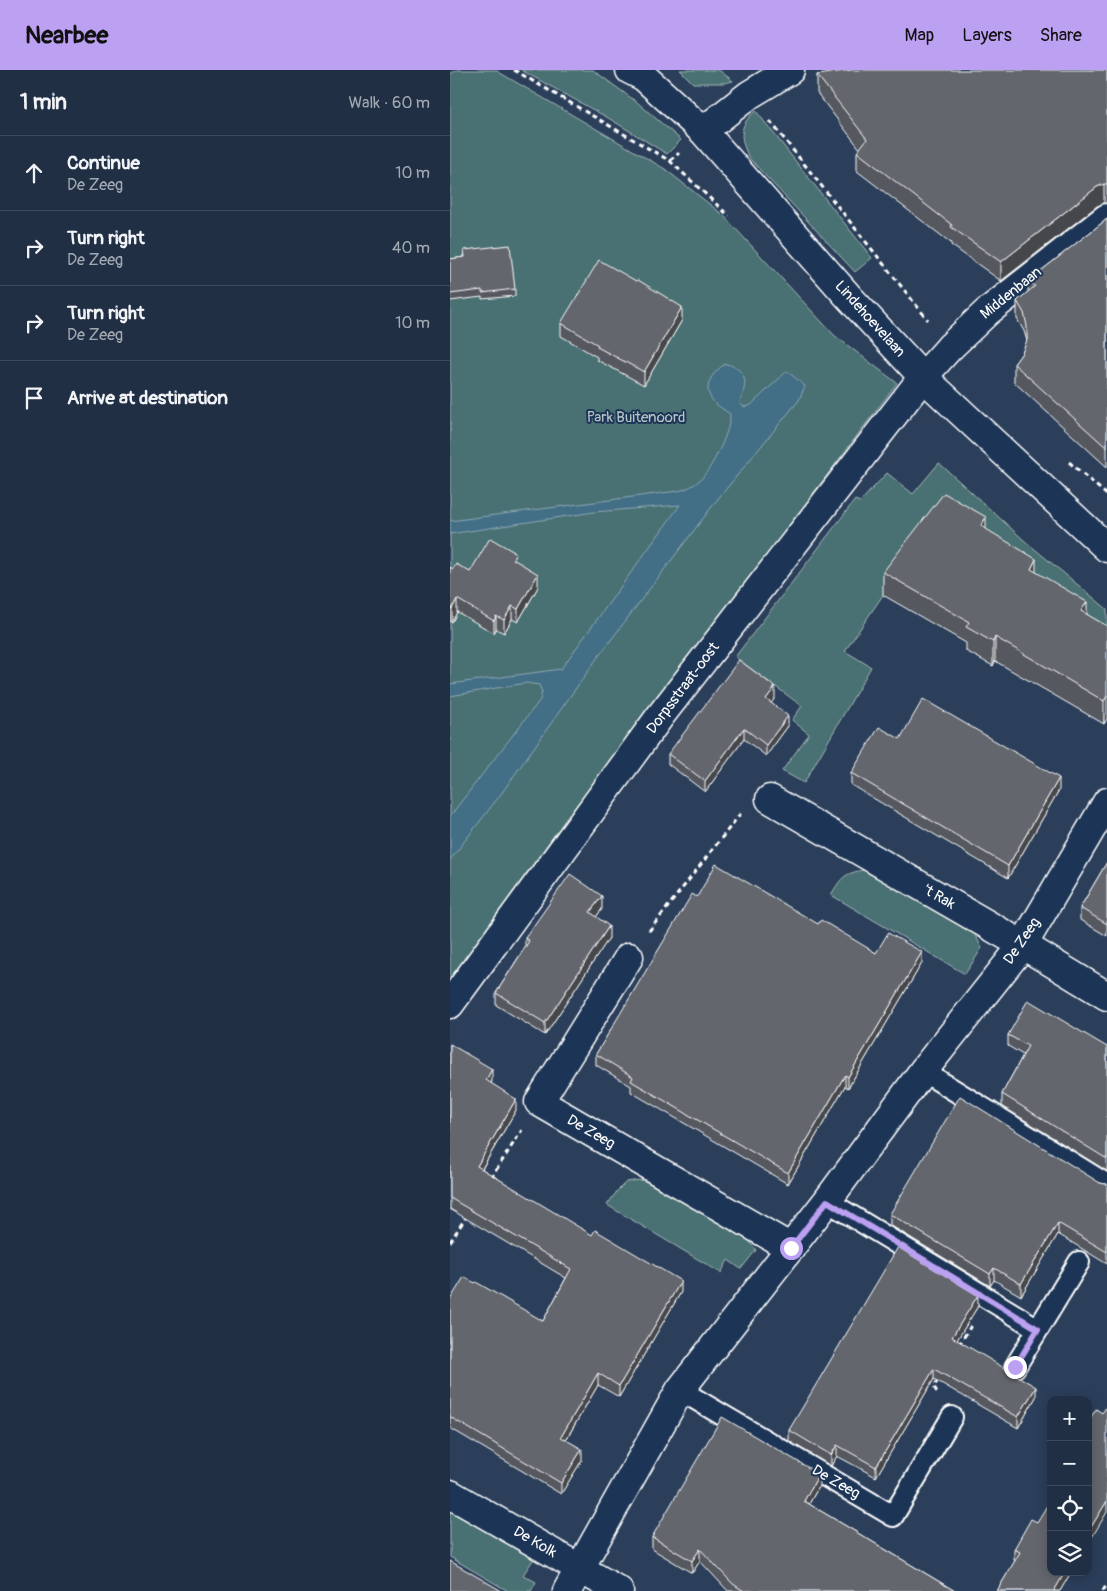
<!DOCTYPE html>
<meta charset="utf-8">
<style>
:root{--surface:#202f44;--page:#28374b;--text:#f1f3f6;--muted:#a2a9b2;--line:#3d4a5d;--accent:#bca0f2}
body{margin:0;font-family:Pangolin,sans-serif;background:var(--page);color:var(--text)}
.controls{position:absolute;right:15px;bottom:15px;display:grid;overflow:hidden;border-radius:10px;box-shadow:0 2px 12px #0003}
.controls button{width:45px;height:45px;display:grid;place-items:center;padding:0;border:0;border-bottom:1px solid var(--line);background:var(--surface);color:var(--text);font:25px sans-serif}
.stop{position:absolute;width:15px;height:15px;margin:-11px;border:4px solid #bca0f2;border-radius:50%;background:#fff}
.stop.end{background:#bca0f2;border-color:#fff;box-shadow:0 1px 5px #0008}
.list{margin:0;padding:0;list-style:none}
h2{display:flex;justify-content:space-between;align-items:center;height:65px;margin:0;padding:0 20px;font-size:21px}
h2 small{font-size:16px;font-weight:400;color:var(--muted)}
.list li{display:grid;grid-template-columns:32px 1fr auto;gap:15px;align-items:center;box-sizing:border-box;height:75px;padding:0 20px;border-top:1px solid var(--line)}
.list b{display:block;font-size:19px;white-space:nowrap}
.list p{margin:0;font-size:16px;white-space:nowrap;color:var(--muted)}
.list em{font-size:16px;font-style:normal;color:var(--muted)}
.icon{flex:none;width:28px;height:28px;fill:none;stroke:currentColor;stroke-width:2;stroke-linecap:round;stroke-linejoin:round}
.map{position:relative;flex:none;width:657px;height:1521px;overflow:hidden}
header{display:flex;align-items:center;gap:30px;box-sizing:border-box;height:70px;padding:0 25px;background:var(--accent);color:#111}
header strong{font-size:24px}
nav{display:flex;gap:28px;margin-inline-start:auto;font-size:18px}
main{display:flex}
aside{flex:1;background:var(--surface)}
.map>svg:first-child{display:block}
.green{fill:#4a7072;stroke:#a4b8b8}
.water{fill:#426e86;stroke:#8ea8b6}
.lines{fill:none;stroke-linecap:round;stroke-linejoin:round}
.service-casing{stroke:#fff;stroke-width:24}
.pedestrian-casing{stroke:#fff;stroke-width:31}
.minor-casing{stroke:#fff;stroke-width:31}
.path{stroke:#fff;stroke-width:3;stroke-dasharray:5 4;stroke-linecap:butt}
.service{stroke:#1d3557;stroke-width:20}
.pedestrian{stroke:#1d3557;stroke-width:28}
.minor{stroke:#1d3557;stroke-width:28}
.wall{fill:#55585e;stroke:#fff}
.shaded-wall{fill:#45474c;stroke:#fff}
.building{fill:#63666d;stroke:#fff}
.route{stroke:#bca0f2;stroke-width:6}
.labels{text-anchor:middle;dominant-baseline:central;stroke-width:4;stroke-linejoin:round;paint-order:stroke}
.street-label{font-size:15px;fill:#fff;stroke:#1d3557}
.park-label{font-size:15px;fill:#b7c6c7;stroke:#1d3557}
</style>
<header>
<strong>Nearbee</strong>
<nav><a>Map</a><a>Layers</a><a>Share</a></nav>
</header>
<main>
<aside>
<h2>1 min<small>Walk · 60 m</small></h2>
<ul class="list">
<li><svg class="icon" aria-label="ahead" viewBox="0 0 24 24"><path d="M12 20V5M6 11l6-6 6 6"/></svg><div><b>Continue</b><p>De Zeeg</p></div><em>10 m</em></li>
<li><svg class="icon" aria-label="right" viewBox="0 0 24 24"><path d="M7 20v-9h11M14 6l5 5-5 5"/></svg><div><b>Turn right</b><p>De Zeeg</p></div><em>40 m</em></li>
<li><svg class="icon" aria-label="right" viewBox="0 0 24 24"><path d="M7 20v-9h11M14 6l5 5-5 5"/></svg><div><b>Turn right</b><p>De Zeeg</p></div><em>10 m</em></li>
<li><svg class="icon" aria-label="arrive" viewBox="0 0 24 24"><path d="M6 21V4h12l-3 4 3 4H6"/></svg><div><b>Arrive at destination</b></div></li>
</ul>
</aside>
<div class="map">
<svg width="657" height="1521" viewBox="0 0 657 1521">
<rect width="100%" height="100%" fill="#2b3f5b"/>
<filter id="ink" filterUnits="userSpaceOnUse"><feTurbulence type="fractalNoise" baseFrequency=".02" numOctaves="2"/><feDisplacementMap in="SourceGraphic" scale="10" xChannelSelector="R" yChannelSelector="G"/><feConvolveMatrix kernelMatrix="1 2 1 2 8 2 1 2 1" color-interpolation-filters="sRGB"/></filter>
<g filter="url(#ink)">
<path class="green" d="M7,0H45L215,99L272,144L384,265L447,313L116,749L0,908V4Z
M71,0H143L188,33L231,70L217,84L160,49Z
M230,0H269L283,11L274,13H243Z
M306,41L422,188L405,202L300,89C290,71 287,55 306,41Z
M489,393L575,471L657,539V580L473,473L433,525L395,581L421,597L354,713L332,701L359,664L342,650L352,636L285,587L405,430L410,432L437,403L463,424Z
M414,800L428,805L524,863L532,878L515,904L381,825C391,808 394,803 414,800Z
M190,1110L203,1113L298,1169L306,1180L291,1199L278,1190L271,1203L157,1135L168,1120L176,1112Z
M0,1440L8,1442L85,1487L73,1505L86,1512L81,1521H58L0,1487Z"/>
<path class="water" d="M275,294C287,295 298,305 294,319C293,325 290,328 290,334L295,337L301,335L337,301L355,316L349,330L267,430L148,587L51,724L0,790V746L90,630L92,622L89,615L76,613L0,626V614L111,599L230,435L144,442L0,464V451L228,421C237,419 245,415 252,408C263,396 281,360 280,344C275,340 267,336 263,331C251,317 263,302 275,294Z"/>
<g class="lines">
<defs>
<path id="service" d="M473,1001L656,1114
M377,1131L588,1259
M565,1297L629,1192
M230,1320L443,1446L502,1347"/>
<path id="pedestrian" d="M500,277L537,242L657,148"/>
<path id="minor" d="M180,0L194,7L253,61L398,226L473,307L657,478
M253,61L299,25L340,0
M320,729L573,875L657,926
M179,887L89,1032L341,1178
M0,934L211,645L473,307L500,277
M0,1424L169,1521
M117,1521L230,1320L377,1131L473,1001L573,875L657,732"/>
</defs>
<use href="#service" class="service-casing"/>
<use href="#pedestrian" class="pedestrian-casing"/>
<use href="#minor" class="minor-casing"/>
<path class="path" d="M64,0L220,91L279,146
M320,51L478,250
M220,91L229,83
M619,392L657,425
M199,861L291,743
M41,1108L72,1060
M0,1172L16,1147
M509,1275L522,1254
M487,1322L484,1317L489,1308
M653,1521L657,1514"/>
<use href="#service" class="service"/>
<use href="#pedestrian" class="pedestrian"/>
<use href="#minor" class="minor"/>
</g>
<path class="wall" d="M657,0V133H654L647,136L551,211L501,175V173L407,101V82L410,79L367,23V5Z
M657,149V397L564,312V294L572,283L577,271L574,261L567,249V231L578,222V211Z
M14,180L65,219V226L32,229V227L0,231V189L14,187Z
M232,250L194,315L147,290V287L111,266V253Z
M536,460L637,545L657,556L654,654L545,591L543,596L516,581V573L433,525V502Z
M66,491L88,517L68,552L62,549L54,563L46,559L44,563L7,542L2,552L0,551V497L3,499L20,502Z
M325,628L321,633L338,656L316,686L294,669L255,722L218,694V684Z
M450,669L609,720L558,808L401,715V703Z
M657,792V866L630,850V838Z
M247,827L368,854L426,883L472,893L398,1018L395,1016L338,1114L181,1022V1016L146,995V984Z
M152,839L146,847L159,868L95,965L46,935V923L75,877V868Z
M558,965L657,977V1101L552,1036V1024L573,985L558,976Z
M0,974L42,1011L41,1013L66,1040L32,1099L231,1222L169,1327L148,1315L116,1370L132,1390L111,1424L0,1358V1230L93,1251L116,1208L0,1139Z
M650,1113L655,1114H657V1194L608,1164L571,1226L544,1210L540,1216L440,1155V1144Z
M528,1236L507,1270L586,1327L568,1358L484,1309L426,1407L387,1386L381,1396L339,1371V1360Z
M369,1416L359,1434L505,1521H278L250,1491L242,1503L202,1479V1467Z
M587,1452L621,1502L610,1521H547L565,1491L564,1490V1479Z"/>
<path class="shaded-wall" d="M654,114V133L647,136L551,211V192L647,117Z
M232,237V250L194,315V302Z
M536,447V471L531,456Z
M586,489V512L581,499Z
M88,504V517L68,552V539Z
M7,529V542L2,552V539Z
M637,532V555L631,541Z
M62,536V549L54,563V550Z
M46,546V559L44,563V551Z
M545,567V591L543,596V572Z
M325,617V628L316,640V629Z
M657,626V649L654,654V631Z
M338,646V656L316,686V675Z
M294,658V669L255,722V711Z
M609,708V720L558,808V796Z
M152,826V839L140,855V842Z
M159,856V868L95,965V953Z
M472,882V893L398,1018V1007Z
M42,999V1011L36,1021V1010Z
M395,1005V1016L338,1114V1103Z
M66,1029V1040L27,1107V1096Z
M608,1153V1164L571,1226V1214Z
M544,1198V1210L540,1216V1204Z
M231,1211V1222L169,1327V1316Z
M528,1225V1236L502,1278V1267Z
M484,1299V1309L426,1407V1397Z
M148,1303V1315L111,1378V1367Z
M586,1317V1327L568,1358V1347Z
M387,1375V1386L381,1396V1385Z
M132,1379V1390L111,1424V1413Z
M369,1404V1416L354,1443V1431Z
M657,1431V1442L638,1474V1462Z
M250,1479V1491L242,1503V1491Z
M615,1502H621L610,1521H604Z"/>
<path class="building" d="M402,0H657V114H654L647,117L551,192L501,157L502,155L407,82L417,69L367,5Z
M657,149V378L564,294L572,283L577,270V256L574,243L567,231L585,216L578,211Z
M60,175L65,219L32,223V220L0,224V189L15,187L14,180Z
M149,190L186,211L188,210L232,237L194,302L147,277L148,275L111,253Z
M494,423L536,447L531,456L586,489L581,499L637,532L631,541L657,556V626L654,631L545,567L543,572L516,557L519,552L433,502Z
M40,468L66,483L63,489L88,504L68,539L62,536L54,550L46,546L44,551L7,529L2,539L0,538V497L3,499L6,494L20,502Z
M289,590L325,617L316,629L338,646L316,675L294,658L255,711L218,684Z
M473,629L609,708L558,796L401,703L429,657L450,669Z
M657,792V854L630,838Z
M266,794L368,854L371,850L426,883L438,863L472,882L398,1007L395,1005L338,1103L181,1011L183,1007L146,984L242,824L247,827Z
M120,804L152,826L140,842L159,856L95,953L46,923L79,871L75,868Z
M578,930L657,977V1089L552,1024L578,976L558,965Z
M0,974L42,999L36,1010L66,1029L27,1096L142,1165L145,1160L231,1211L169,1316L148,1303L111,1367L132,1379L111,1413L0,1347V1230L14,1207L25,1213L26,1212L93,1251L121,1199L0,1128Z
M510,1026L650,1113L655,1114H657V1182L608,1153L571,1214L544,1198L540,1204L440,1144Z
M448,1177L528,1225L502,1267L586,1317L568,1347L484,1299L426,1397L387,1375L381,1385L339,1360Z
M657,1336V1431L638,1462V1352L646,1339L652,1343Z
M272,1347L369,1404L354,1431L505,1521H294L283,1514L250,1479L242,1491L202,1467Z
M601,1429V1502H615L604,1521H547L570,1482L564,1479L581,1449L587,1452Z
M0,1491L50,1520L49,1521H0Z"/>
</g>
<g class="lines" filter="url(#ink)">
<path class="route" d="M341,1178L377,1131L588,1259L565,1297"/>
</g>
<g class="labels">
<g class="street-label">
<text transform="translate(561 223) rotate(-39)">Middenbaan</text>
<text transform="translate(420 249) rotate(48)">Lindehoevelaan</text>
<text transform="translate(233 618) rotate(-53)">Dorpsstraat-oost</text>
<text transform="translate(489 827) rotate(30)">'t Rak</text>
<text transform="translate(572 871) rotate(-56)">De Zeeg</text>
<text transform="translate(141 1062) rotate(30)">De Zeeg</text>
<text transform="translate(386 1412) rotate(30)">De Zeeg</text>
<text transform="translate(85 1472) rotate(30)">De Kolk</text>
</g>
<g class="park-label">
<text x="186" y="347">Park Buitenoord</text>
</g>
</g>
</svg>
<div class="controls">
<button>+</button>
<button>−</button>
<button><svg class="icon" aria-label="locate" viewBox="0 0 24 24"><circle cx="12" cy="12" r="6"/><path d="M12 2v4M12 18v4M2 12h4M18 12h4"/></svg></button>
<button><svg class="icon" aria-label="layers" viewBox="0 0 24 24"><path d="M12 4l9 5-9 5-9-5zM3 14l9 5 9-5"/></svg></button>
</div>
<div class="stop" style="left:341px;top:1178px"></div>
<div class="stop end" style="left:565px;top:1297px"></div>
</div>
</main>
